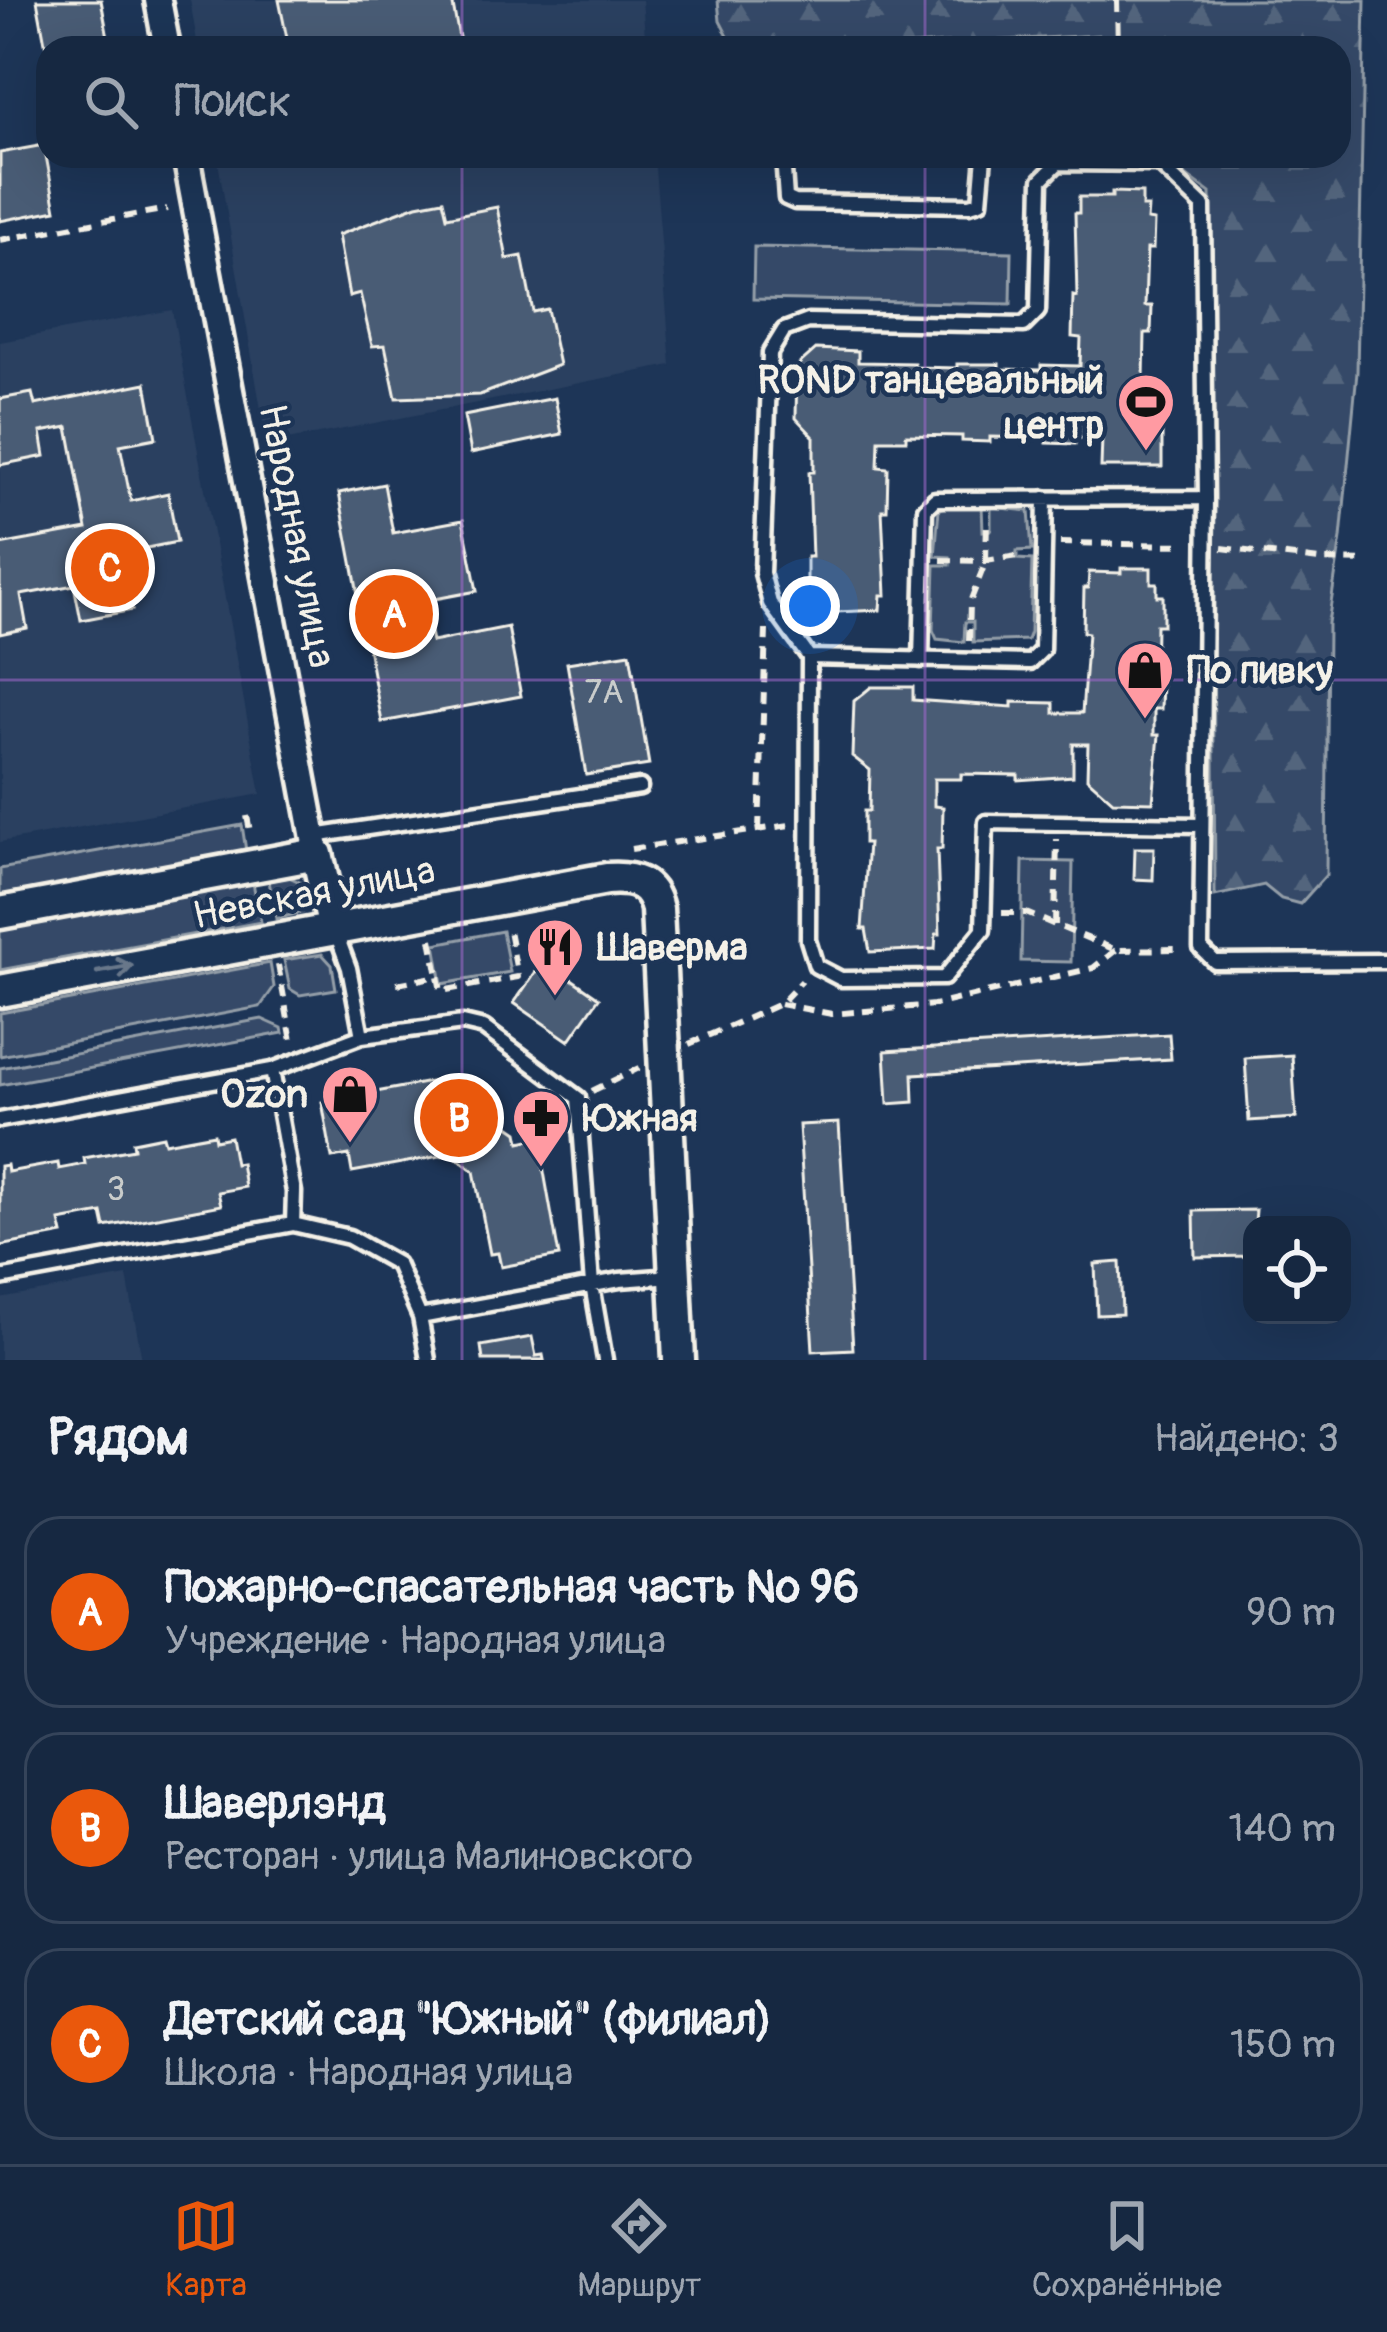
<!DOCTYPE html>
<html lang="ru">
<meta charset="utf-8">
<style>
:root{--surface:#162841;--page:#23344c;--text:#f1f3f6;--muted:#9ea6b1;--line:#35445a;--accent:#ea580c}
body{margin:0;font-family:Pangolin,sans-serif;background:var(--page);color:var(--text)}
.controls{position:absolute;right:36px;bottom:36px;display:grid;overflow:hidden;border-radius:24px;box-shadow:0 12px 48px #0002}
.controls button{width:108px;height:108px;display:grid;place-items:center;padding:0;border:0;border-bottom:3px solid var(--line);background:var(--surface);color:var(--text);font:60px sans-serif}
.you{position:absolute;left:810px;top:606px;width:42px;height:42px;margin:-30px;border:9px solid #fff;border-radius:50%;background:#1a73e8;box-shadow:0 0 0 18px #1a73e833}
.badge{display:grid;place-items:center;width:78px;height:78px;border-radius:50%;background:var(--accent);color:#fff;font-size:39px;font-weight:700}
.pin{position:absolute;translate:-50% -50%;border:6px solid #fff;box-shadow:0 3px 12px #0006}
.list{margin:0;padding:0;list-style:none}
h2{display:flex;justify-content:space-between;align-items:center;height:156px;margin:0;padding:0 48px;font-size:51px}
h2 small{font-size:39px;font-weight:400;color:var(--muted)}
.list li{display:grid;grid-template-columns:78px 1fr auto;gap:36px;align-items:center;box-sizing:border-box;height:192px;margin:0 24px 24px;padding:0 24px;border:3px solid var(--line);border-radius:36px}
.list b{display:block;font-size:45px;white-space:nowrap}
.list p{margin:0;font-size:39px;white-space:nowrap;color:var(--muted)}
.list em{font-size:39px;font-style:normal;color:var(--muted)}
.icon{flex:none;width:66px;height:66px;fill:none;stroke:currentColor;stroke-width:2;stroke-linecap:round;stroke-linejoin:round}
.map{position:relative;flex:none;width:1387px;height:1360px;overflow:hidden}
.search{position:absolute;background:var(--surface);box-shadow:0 12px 48px #0002;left:36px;right:36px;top:36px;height:132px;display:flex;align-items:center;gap:30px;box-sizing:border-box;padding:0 42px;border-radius:36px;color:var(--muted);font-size:45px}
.sheet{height:804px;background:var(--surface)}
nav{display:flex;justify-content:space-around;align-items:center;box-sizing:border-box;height:168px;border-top:3px solid var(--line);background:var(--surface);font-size:33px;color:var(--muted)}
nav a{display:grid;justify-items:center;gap:6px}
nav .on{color:var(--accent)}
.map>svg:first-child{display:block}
.built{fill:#2a4060}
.green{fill:#354a67;stroke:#949ea8;stroke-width:3}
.forest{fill:url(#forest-firs);stroke:#949ea8;stroke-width:3}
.building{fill:#485b74;stroke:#f4f1e8;stroke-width:3}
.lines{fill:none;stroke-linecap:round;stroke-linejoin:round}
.service-casing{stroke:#f4f1e8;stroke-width:21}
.minor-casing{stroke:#f4f1e8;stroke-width:33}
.tertiary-casing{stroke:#f4f1e8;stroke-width:39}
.path{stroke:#f4f1e8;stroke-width:6;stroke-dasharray:12 9;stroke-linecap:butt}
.service{stroke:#1d3557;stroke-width:12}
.minor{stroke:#1d3557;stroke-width:24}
.tertiary{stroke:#1d3557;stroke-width:30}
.oneway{stroke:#68778a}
.grid{fill:none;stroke:#9f67cb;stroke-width:3;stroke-opacity:0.55}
.labels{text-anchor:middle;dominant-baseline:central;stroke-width:9;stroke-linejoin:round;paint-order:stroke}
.number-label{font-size:33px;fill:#c9cccb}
.poi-label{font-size:39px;font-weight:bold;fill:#f4f1e8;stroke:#1d3557;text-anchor:start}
.street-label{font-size:39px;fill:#f4f1e8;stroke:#1d3557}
</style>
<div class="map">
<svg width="1387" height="1360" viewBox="0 0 1387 1360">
<defs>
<pattern id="forest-firs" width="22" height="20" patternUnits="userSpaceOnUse" patternTransform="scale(3)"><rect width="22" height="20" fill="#354a67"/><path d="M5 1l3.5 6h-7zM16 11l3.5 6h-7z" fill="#53657d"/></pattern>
</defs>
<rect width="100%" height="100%" fill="#1d3557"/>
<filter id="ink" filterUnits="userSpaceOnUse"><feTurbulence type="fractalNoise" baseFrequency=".00833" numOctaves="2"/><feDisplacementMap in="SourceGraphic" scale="24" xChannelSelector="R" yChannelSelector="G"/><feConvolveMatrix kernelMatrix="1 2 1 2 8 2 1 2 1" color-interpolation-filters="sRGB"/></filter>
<g filter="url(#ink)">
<path class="built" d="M190,0H642L646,48H198Z
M217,156H654L671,365L267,444Z
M172,310L261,794L0,842V342Z
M127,1276L142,1360H0V1299Z"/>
<path class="green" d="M754,247L1012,252L1011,304L753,299Z
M947,506H982L983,531L991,530V507L1029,511L1032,550L1017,551V559L1032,560L1030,632L1027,640L973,642V622H965L964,642L937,639L933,630L935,565H950V557L935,556L939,509Z
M242,825L246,851L0,896V869Z
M1023,861L1073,862L1071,962L1021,961Z
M289,877L306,885L309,904L303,912L276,919L269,881Z
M253,883L261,922L0,970V930Z
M502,931L510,972L442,984L435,944Z
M322,954L332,965L336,989L300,995L290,989L284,960Z
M270,963L274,987L260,1007L0,1056V1013Z
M262,1019L282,1028L283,1033L0,1085V1068Z"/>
<path class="forest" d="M718,0H1365L1357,372L1341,538L1328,623L1326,875L1300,904L1281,899L1264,885L1215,896L1210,193L1160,156H1339V48H1106L1099,35L851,48H734L720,21Z"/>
<path class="building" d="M37,0H101L110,48H48V59Z
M279,0H452L461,48H289Z
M44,145L56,210L0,221V153Z
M1112,192L1142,193V207H1148L1147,220L1154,221L1153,249H1147L1145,306H1152L1151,333H1145L1144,378L1162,408V467H1101L1102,438H1075V444L1047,443V438L990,437V442L962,441V436L906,435V440H879L878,467L888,468L887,510H882L886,595H881L880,610L815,613L811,590H807V557H812L809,472H814V437L796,418L797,366L816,349L858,351V362L914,363L915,367L957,368V364H999V369L1041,370V365L1080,366L1081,338L1072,337L1073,296L1077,297L1075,213H1079V197H1112Z
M443,200L447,217L497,207L507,259L522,256L533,312L547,309L559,365L480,395L396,398L385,345L372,346L360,293L349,296L338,235L417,205Z
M146,383L156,438L120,445L131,501L168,493L177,542L121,553L132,610L81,620L74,585L21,595L27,628L0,634V545L87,529L68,427L41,432L45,456L0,465V399L32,393L35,405Z
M555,398L562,434L471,453L464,416Z
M384,484L393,533L463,520L477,591L424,601L432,642L508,627L521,696L382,722L339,493Z
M1121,568H1151V583H1157V596H1163V625H1156L1155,682H1162L1161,709H1154V735H1159L1153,802L1113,801L1087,778L1088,744H1073V776L1018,780V775L961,774V779H934V806L943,807L942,849H937L940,934H936L935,949L870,952L866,929H862L868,843H864V811H869L870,770L852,756L854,701L871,687H913V700L1012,707V702L1054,703V713H1082L1088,633L1083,632L1084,588H1088L1089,572L1121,573Z
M630,653L649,765L586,775L567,663Z
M1135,848H1154L1153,880L1134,879Z
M544,960L599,998L569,1041L514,1003Z
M1169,1034L1171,1059L913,1074L914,1102L888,1104L885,1051Z
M1292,1055L1296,1118L1249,1121L1245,1058Z
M457,1077L462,1101L471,1100L518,1132L520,1142L538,1138L559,1256L501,1267L498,1253L490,1254L474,1171L451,1154L352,1172L349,1155L332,1158L322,1102Z
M839,1123L853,1349L813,1351L799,1125Z
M214,1134L215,1140L230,1137L235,1164L241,1163L245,1187L218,1192L221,1205L105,1227L102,1213L60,1221L63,1234L0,1246V1166L7,1165L8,1172L58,1163L59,1169L85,1164L84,1158L134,1149L133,1142L163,1136L165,1143Z
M1256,1210L1252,1256L1195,1257L1194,1211Z
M1120,1262L1122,1314L1097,1315L1095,1264Z
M532,1337L536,1356L543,1355L544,1360H483L481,1346Z"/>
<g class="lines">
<defs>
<path id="service" d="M783,156L786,198L795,202L970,205L980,202L984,156
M809,657L1030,662L1042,650L1045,498
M921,660L925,509L935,499L1206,498
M1201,825L986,822L983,930L944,978L841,979L816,966L808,940L809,657L770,603L762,573L770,353L784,330L808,321L1024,325L1038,311L1041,180L1058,163L1159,164L1203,206L1206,498L1201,948L1215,962L1387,961
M314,836L640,787
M336,933L349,968L362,1036
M272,1070L294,1192L293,1224
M0,1120L272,1070L362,1036L463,1023L484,1028L578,1098L592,1285L605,1360
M0,1278L293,1224L349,1237L397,1264L420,1317L428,1360
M420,1317L620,1280L673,1276"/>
<path id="minor" d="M158,0L167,48
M186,156L317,854"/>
<path id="tertiary" d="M0,913L317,854L334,929
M0,991L607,879C633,877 651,882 657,909L679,1360"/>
</defs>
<use href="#service" class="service-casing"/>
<use href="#minor" class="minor-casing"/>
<use href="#tertiary" class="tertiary-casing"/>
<path class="path" d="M1117,0L1118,48
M0,240L167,209
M1060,543L1185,545
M1222,548L1320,560L1368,561
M941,560L986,561L1023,555
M969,641L970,602L986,561L987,520
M247,816L251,836
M759,830L766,630
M631,849L790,825
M1002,913H1026L1116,950L1180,949
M1055,925L1057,839
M431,939L438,976
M278,965L292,1041
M397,984L438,976L441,991L518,977L508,925
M780,1004L832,1014L934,1005L1093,968L1116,950
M689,1044L780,1004L802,981
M592,1091L639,1068"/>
<use href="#service" class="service"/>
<use href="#minor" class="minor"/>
<use href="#tertiary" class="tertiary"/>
</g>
<defs><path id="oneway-shaft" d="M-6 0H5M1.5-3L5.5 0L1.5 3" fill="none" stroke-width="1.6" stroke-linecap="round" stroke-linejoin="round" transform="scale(3)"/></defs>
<use class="oneway" href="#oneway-shaft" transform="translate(115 969) rotate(-10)"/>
</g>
<path class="grid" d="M462,0V48M925,0V48M462,156V1360M925,156V1360M0,680H1387"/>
<defs>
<symbol id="stadium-pin" viewBox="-11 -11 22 30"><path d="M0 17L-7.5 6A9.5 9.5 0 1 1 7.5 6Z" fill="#ff9aa2" stroke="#1d3557"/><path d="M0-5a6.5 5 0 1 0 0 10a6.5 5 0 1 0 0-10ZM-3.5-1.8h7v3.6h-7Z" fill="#111"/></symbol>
<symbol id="shop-pin" viewBox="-11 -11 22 30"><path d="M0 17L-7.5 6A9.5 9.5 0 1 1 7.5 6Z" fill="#ff9aa2" stroke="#1d3557"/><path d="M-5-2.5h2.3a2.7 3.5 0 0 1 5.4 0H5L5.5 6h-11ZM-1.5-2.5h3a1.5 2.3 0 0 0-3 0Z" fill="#111"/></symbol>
<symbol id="restaurant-pin" viewBox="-11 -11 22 30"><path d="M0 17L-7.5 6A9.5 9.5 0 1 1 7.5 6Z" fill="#ff9aa2" stroke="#1d3557"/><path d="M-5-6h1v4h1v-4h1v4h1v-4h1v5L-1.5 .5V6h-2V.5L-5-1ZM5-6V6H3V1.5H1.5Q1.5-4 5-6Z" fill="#111"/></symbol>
<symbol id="pharmacy-pin" viewBox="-11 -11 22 30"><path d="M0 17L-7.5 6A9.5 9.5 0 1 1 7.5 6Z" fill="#ff9aa2" stroke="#1d3557"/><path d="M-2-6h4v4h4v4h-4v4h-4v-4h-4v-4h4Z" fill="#111"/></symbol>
</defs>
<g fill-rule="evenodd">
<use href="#stadium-pin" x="1113" y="369" width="66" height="90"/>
<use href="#shop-pin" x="1112" y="637" width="66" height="90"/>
<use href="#restaurant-pin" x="522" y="914" width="66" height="90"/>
<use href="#shop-pin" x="317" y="1061" width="66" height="90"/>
<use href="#pharmacy-pin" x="508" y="1085" width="66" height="90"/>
</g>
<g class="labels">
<g class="number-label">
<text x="604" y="692">7А</text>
<text x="116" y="1189">3</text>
</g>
<g class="poi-label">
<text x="1104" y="380" text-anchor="end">ROND танцевальный<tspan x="1104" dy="45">центр</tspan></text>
<text x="1187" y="670">По пивку</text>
<text x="597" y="947">Шаверма</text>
<text x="308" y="1094" text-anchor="end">Ozon</text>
<text x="583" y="1118">Южная</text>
</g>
<g class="street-label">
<text transform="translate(297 536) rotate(79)">Народная улица</text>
<text transform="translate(314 893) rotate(-11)">Невская улица</text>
</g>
</g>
</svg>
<div class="controls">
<button><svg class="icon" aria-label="locate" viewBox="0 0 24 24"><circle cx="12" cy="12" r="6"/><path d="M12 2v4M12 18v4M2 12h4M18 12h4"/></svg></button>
</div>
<div class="you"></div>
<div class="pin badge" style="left:394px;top:614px">A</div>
<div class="pin badge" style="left:459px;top:1118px">B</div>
<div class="pin badge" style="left:110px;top:568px">C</div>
<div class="search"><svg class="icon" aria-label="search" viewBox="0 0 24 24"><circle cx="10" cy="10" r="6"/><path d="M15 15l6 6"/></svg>Поиск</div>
</div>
<section class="sheet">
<h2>Рядом<small>Найдено: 3</small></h2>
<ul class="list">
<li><span class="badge">A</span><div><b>Пожарно-спасательная часть № 96</b><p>Учреждение · Народная улица</p></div><em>90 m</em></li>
<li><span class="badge">B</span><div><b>Шаверлэнд</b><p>Ресторан · улица Малиновского</p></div><em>140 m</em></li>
<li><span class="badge">C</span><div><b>Детский сад &quot;Южный&quot; (филиал)</b><p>Школа · Народная улица</p></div><em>150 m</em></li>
</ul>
</section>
<nav>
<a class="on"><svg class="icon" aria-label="map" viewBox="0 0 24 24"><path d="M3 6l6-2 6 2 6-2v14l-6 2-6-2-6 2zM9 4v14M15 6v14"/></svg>Карта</a>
<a><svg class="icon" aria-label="directions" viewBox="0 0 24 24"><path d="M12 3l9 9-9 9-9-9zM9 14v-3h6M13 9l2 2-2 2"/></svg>Маршрут</a>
<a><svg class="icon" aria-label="saved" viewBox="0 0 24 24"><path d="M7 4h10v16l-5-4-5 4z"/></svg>Сохранённые</a>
</nav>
